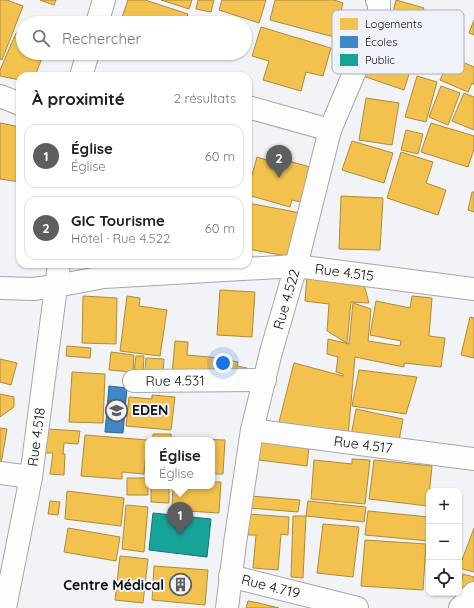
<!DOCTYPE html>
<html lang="fr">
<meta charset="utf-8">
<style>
:root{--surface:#fff;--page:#f2f2f2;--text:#202124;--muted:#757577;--line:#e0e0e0;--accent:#5c5e60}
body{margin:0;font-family:Quicksand,sans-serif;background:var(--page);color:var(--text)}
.controls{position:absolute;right:12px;bottom:12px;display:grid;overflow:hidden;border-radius:8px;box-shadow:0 1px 3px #0004}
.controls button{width:36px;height:36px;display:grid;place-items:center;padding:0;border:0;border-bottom:1px solid var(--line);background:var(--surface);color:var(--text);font:20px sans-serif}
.you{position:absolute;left:223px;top:363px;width:14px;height:14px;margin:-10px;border:3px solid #fff;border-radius:50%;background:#1a73e8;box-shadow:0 0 0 6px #1a73e833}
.badge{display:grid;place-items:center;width:26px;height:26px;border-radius:50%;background:var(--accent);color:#fff;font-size:13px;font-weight:700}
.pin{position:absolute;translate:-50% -33px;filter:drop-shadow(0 1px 2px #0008)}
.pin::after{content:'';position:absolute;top:21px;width:14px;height:12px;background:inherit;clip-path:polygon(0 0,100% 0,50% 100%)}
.popup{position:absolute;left:145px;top:437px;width:70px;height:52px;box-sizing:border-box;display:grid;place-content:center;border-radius:8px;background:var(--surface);filter:drop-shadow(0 1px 3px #0005);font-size:13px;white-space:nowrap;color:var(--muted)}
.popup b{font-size:15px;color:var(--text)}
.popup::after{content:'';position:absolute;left:50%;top:100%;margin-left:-8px;border:8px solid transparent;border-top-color:var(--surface)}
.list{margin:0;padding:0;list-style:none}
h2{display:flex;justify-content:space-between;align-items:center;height:52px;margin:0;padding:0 16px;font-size:17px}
h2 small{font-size:13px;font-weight:400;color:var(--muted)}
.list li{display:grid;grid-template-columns:26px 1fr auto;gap:12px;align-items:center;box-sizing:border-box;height:64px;margin:0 8px 8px;padding:0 8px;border:1px solid var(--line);border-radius:12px}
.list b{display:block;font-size:15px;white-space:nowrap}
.list p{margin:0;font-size:13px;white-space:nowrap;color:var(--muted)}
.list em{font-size:13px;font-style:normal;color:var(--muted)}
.icon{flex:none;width:22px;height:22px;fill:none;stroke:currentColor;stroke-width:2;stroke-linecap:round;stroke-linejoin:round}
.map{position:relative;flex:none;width:474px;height:608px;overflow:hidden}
.search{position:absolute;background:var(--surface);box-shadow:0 1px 3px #0004;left:16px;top:16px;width:236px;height:44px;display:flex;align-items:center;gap:10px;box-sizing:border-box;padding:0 14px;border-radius:22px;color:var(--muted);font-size:15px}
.panel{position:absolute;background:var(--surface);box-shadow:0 1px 3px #0004;left:16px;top:72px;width:236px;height:196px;border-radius:12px}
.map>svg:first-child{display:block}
.homes{fill:#f2c14e;stroke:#ad8b3b}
.schools{fill:#3f88c5;stroke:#30638e}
.public{fill:#17a398;stroke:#14766f}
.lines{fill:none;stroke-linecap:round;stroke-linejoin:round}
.minor-casing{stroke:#a6a7a9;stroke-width:24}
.minor{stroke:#fdfdfe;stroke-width:22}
.labels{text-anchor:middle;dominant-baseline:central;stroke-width:4;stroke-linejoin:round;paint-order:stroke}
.street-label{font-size:14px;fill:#0c0d0f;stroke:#eff2f9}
.poi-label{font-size:14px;font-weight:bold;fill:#0c0d0f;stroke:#eff2f9;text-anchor:start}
.key{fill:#eff2f9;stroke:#abadb3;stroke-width:1}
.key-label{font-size:11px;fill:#0c0d0f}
</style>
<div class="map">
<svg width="474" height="608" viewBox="0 0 474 608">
<rect width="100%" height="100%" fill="#f1f3f7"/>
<path class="homes" d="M0,0H7L23,6L2,60L0,59Z
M40,0H56L54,5Z
M128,0H145L188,14L185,23H120Z
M161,0H192L189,9Z
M198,0H214L211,12L196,9Z
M222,0H266L259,23L219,10Z
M275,0H334L343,3L334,37L270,20Z
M396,0L424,8L411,29L390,24Z
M474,20V35L469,33Z
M441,25L457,30L448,59L432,55Z
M261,27L331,48L323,76L306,72L301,91L263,80L269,61L252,56Z
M16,33L23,35V53H38L36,56L42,58L35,76H20V80L0,76V70Z
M372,40L415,55L404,90L360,75Z
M451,57L474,67V85L472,83L468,92L440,80Z
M417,76L437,82L426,122L405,117Z
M441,86L460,93L448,125L429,117Z
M464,93L474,97V130L452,121Z
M366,98L399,103L392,145L359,140Z
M0,123L20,127V182L0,179Z
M431,123L474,136V149L468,167L421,152Z
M406,130L423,134L418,154L401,150Z
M352,141L393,153L384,183L342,170Z
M401,152L433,162L426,183L446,190L438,215L387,198Z
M257,157L284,165L285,160L310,167L301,202L292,200L290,207L248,195V189Z
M472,192H474V212L468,210Z
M341,196L383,198L380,250L339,249Z
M248,203L306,214L297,258L248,249Z
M307,276L361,280L365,288L369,303L351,302L347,343L327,331L329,304L305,301Z
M220,290L255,292L252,337L217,335Z
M83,296L117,298L116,344L82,343Z
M127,296L140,298L139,306L167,310L160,356L120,351Z
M412,296L432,298L429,336L445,338L441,367L404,363V367L355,357L348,437L278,426L294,363L343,376V374L336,372L338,357L327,354L328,339L349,344L353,303L371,309L368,341L400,346L401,341L370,335L376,301L410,308Z
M470,317L474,318V358L461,355Z
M175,341L188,342L187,355L220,358L218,378L172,374Z
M67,346L91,348L90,358L66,356Z
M111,352L134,355L133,372L109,370Z
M136,356H144L143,373H134Z
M146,358L164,359L163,371H145Z
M0,359L17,363L11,385L0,382Z
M227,360L238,362L237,366L247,368L246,375L225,373Z
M359,370L417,377L406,414L352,406Z
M72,372L105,374L103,423L69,422Z
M0,394L14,397V407L0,417Z
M152,395L175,397L171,430L126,426L129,397L152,399Z
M356,409L403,419L397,451L350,441Z
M0,428L7,429L1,464L0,463Z
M47,429L80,431L78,444L64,443L63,454H65L64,475L50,474L53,453H45Z
M153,434H171V440H153Z
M85,435L147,440L144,474L122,472V479L81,476Z
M172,438L225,440L223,474H212V440H172Z
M261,440L309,446L307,466L259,460Z
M352,459L370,460L365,504L311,499L314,460L352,464Z
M374,460L432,466L428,506L369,499Z
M127,478H148V495H127Z
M212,482H221L219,513L172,510L173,486H212Z
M151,486H169V503L151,502Z
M67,491L124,498L121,526L65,519Z
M250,496L300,500L298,512L249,508Z
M50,501L60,502L58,515L48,514Z
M308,501L366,507L364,522L306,516Z
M126,505L148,507L144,552L122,549Z
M368,511L429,517V541L365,535Z
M249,514L289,517L288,535L281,534L278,570L253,568L256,535H248Z
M293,516H306L303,578L291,577Z
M323,524L359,527L353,577L317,573Z
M68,528L120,537L116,561L64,552Z
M474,528V572L459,568Z
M365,540L426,544L423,590L361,586Z
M120,556L148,559L143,603L115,600Z
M154,566L208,570L205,605L152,600Z
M463,574L474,577V608H453L458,593H459Z
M248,601L259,603L279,608H246Z"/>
<path class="schools" d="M109,386L127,388L123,433L105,432Z"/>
<path class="public" d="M153,513L211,519L207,557L149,550Z"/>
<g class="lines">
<defs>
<g id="minor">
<path d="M97,23L104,0"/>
<path d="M81,76L88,53"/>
<path d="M0,96L20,104"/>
<path d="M248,107L330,130"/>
<path id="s1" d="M0,288L33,289L56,286L104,277L296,266L474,289"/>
<path id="s2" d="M134,381L265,380"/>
<path id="s3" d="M252,430L474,459"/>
<path d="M0,473L31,477"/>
<path id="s4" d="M230,576L357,608"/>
<path id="s5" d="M5,608L31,477L59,264"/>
<path id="s6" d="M227,608L235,543L252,430L271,352L296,266L330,130L379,14V3L377,0"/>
<path d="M460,608L474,593"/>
</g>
</defs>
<use href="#minor" class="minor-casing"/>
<use href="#minor" class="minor"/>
</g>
<defs>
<symbol id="school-ring" viewBox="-11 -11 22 22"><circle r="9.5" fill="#eff2f9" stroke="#5c5e60" stroke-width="1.5"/><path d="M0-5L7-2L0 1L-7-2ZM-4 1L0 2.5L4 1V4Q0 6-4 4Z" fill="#5c5e60"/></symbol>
<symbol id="building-ring" viewBox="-11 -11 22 22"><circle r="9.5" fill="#eff2f9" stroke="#5c5e60" stroke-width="1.5"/><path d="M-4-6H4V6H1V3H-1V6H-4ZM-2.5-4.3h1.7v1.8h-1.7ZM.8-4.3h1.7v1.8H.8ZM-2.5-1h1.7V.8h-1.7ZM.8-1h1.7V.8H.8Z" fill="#5c5e60"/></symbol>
</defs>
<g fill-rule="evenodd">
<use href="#school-ring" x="104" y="398" width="25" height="25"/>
<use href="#building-ring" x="168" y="572" width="25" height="25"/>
</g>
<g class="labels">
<g class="street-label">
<text stroke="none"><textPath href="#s1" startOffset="346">Rue 4.515</textPath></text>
<text stroke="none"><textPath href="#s6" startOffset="315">Rue 4.522</textPath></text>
<text stroke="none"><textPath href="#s2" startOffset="41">Rue 4.531</textPath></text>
<text stroke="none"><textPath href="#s5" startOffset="174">Rue 4.518</textPath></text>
<text stroke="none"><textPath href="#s3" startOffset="112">Rue 4.517</textPath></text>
<text stroke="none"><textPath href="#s4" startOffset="42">Rue 4.719</textPath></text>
</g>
<g class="poi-label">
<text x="132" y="410">EDEN</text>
<text x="164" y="585" text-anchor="end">Centre Médical</text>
</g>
</g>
<rect x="332" y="10" width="132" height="64" rx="6" class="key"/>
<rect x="340" y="18" width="18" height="12" fill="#f2c14e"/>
<rect x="340" y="36" width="18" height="12" fill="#3f88c5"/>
<rect x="340" y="54" width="18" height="12" fill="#17a398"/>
<g class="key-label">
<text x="365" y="28">Logements</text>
<text x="365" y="46">Écoles</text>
<text x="365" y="64">Public</text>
</g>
</svg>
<div class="controls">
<button>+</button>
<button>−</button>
<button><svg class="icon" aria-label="locate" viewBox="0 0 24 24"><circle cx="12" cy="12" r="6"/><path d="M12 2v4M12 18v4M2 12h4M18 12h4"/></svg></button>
</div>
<div class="you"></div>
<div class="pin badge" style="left:180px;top:535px">1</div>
<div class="popup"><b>Église</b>Église</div>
<div class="pin badge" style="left:279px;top:178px">2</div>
<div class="search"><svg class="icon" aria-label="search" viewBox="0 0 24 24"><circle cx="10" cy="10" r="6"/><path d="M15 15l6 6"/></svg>Rechercher</div>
<section class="panel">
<h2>À proximité<small>2 résultats</small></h2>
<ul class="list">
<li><span class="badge">1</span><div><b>Église</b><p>Église</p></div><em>60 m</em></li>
<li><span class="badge">2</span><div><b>GIC Tourisme</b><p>Hôtel · Rue 4.522</p></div><em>60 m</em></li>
</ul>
</section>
</div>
